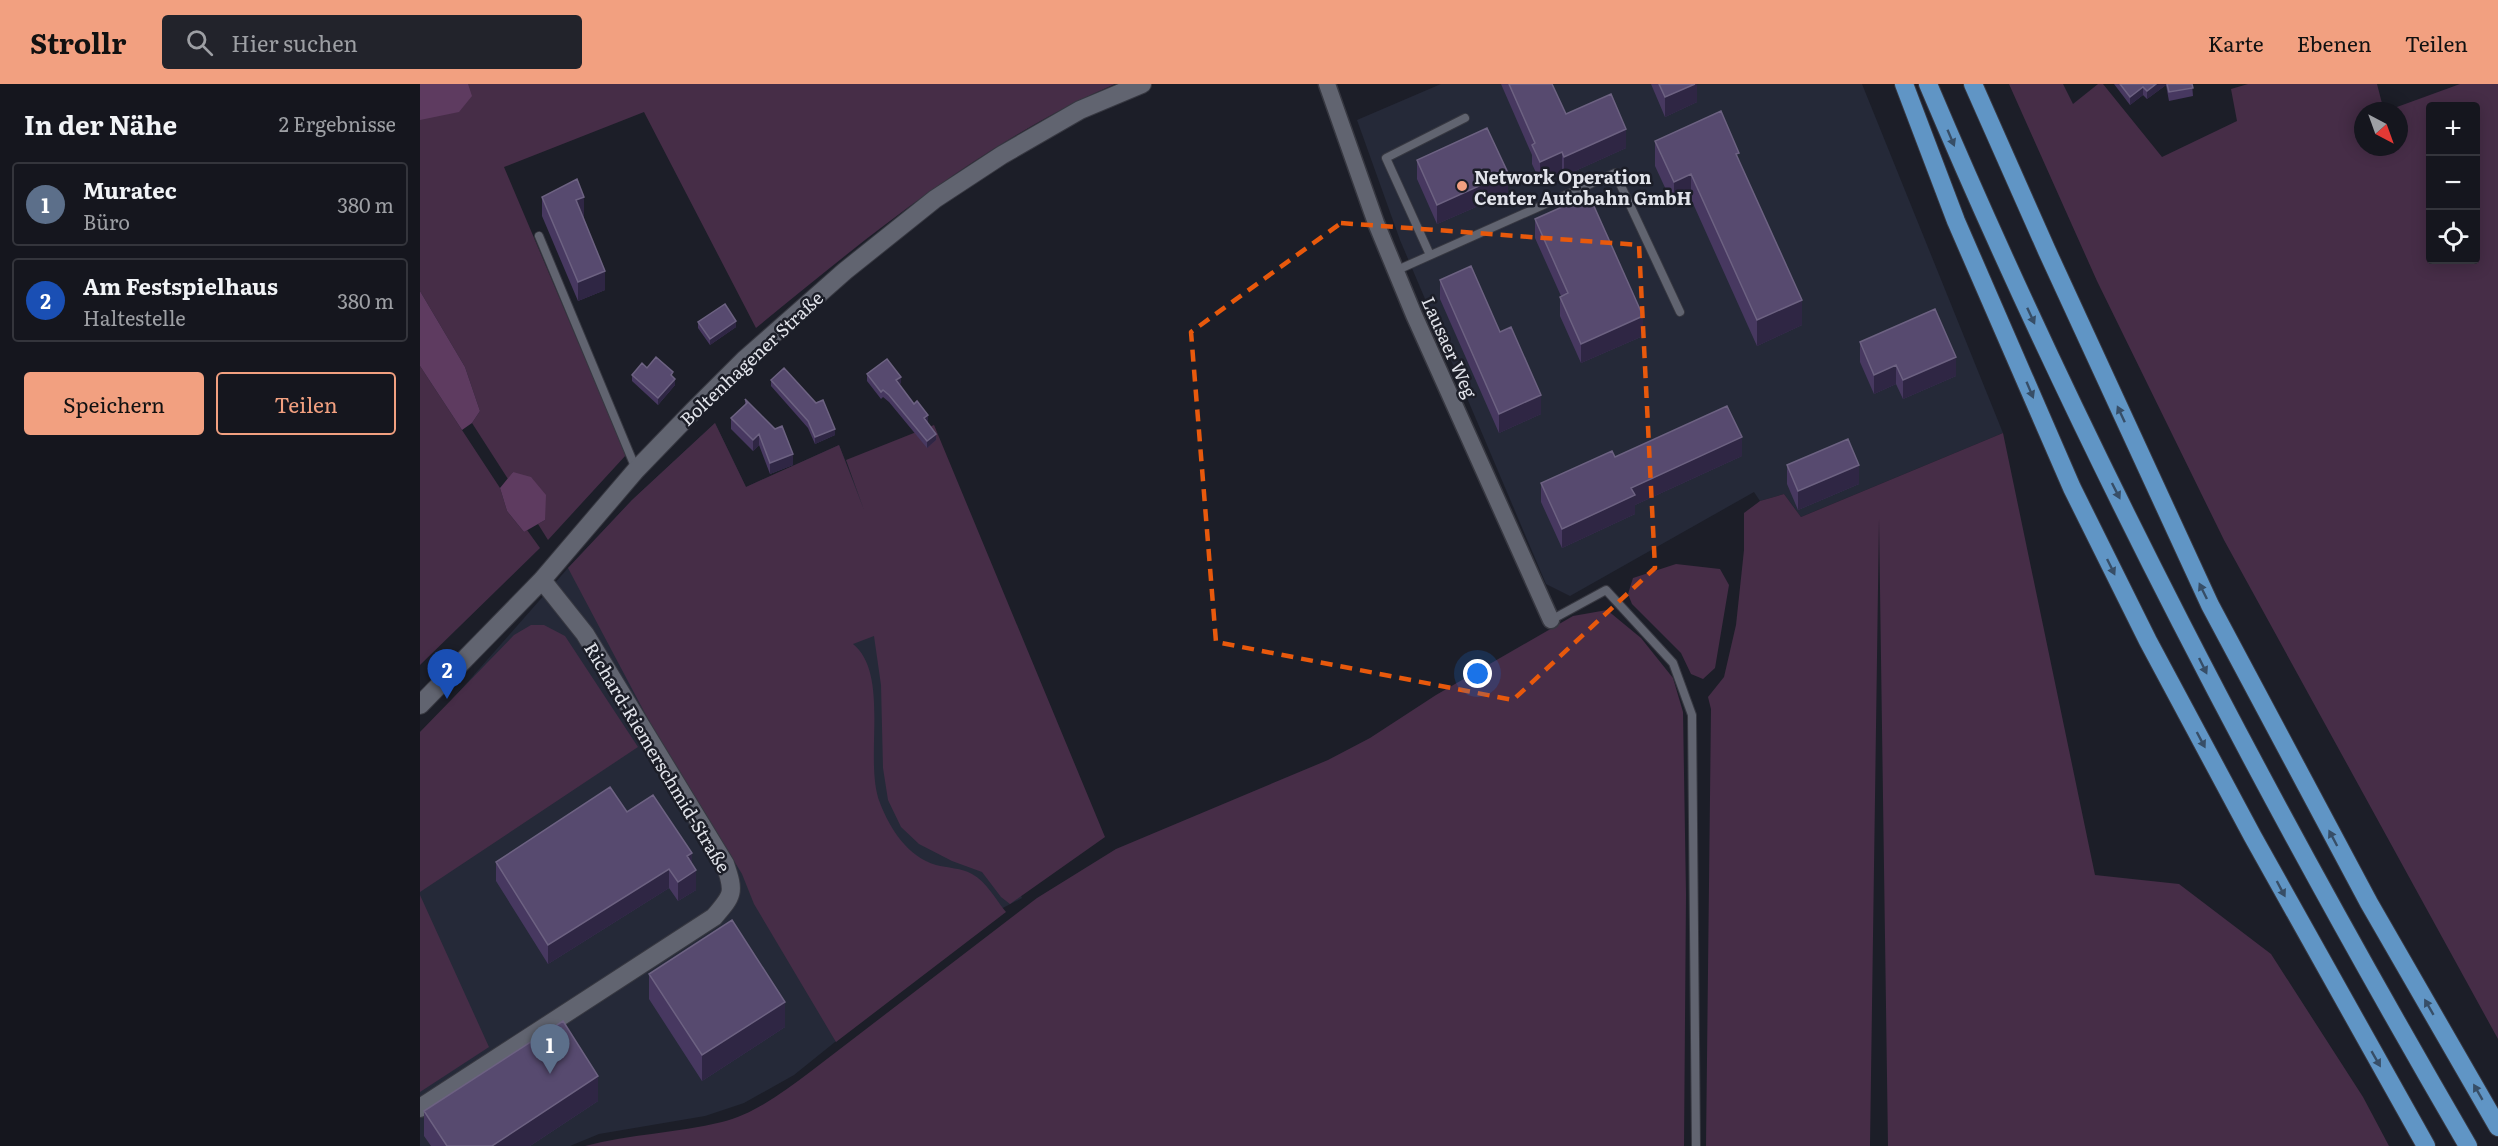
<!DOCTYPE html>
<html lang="de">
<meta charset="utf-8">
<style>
:root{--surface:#15161e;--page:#22232b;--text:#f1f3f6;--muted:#9d9fa4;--line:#34353c;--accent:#f2a080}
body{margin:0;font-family:Literata,serif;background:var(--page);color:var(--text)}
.controls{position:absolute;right:18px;top:18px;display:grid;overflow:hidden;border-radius:6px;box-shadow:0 3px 15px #0003}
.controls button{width:54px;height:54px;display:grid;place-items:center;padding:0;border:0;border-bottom:2px solid var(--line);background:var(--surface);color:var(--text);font:30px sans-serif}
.compass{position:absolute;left:1934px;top:18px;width:54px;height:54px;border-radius:50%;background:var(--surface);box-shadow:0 3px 15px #0003;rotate:139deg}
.you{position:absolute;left:1058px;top:590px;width:21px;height:21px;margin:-15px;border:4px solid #fff;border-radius:50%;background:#1a73e8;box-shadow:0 0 0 9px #1a73e833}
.badge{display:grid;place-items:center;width:39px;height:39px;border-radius:50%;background:var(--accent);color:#fff;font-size:20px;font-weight:700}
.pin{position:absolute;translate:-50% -50px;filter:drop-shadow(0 2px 3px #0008)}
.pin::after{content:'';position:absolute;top:32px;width:21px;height:18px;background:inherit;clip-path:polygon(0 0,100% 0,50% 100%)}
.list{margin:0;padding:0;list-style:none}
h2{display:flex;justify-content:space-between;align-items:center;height:78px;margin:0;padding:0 24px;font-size:26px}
h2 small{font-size:20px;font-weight:400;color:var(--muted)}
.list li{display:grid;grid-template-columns:39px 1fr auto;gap:18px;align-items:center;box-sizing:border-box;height:84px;margin:0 12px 12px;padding:0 12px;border:2px solid var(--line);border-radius:6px}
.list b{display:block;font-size:22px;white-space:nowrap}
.list p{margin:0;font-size:20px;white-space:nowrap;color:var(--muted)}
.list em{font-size:20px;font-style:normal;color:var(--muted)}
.actions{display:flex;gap:12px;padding:18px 24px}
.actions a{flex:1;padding:14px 0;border:2px solid var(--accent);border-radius:6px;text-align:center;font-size:21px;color:var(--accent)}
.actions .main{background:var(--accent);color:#111}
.icon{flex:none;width:33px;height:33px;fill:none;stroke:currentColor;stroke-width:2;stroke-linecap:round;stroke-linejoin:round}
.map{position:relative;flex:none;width:2078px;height:1062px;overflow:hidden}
header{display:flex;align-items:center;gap:36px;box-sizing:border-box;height:84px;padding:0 30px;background:var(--accent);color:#111}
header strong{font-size:28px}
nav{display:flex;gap:33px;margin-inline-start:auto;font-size:21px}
.search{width:420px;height:54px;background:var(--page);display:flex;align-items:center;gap:15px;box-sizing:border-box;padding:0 21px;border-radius:6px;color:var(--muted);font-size:22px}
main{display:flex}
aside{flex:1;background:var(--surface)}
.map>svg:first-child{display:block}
.built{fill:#252938}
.green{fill:#462d47;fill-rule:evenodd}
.forest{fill:#5e3b60}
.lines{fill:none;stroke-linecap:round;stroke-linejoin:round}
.service-casing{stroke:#373841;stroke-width:10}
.minor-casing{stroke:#373841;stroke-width:19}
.tertiary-casing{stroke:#373841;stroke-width:20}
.motorway-casing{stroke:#373841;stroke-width:20}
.service{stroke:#616470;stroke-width:8}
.minor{stroke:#616470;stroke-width:16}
.tertiary{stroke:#616470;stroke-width:18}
.motorway{stroke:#6095c5;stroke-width:18}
.wall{fill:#473860}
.shaded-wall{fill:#2f2644}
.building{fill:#574a6f;stroke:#6d6282;stroke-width:1.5}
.oneway{fill:#374e67}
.marked{fill:none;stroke:#e8590c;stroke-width:4.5;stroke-dasharray:12 8;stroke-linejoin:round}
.poi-dot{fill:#f2a080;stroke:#1c1e28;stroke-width:2}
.labels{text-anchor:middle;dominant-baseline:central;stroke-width:5;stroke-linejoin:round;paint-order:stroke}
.poi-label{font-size:18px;font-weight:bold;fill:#e1e3ea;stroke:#1c1e28;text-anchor:start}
.street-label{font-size:18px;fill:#e1e3ea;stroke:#1c1e28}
</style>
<header>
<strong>Strollr</strong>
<div class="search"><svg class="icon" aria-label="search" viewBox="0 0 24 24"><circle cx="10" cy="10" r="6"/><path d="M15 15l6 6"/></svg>Hier suchen</div>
<nav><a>Karte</a><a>Ebenen</a><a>Teilen</a></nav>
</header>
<main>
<aside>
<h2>In der Nähe<small>2 Ergebnisse</small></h2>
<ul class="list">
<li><span class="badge" style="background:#5c6f8a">1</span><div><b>Muratec</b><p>Büro</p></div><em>380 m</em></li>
<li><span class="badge" style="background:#1a4fb4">2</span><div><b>Am Festspielhaus</b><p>Haltestelle</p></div><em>380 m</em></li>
</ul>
<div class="actions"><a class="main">Speichern</a><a>Teilen</a></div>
</aside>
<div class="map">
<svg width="2078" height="1062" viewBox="0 0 2078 1062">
<rect width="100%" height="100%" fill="#1c1e28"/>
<path class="built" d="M1021,0H1442L1583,349L1381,433L1364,410L1340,417L1334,408L1150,512L1126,500L980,156L937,36Z
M295,339L326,403L419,361L602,814L579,826L374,991L324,1019L285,1032L179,1050L150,1062H0V648L16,634L148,484L212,416Z"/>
<path class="green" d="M0,0H695C562,58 447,153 336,244L224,28L84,83L206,371L128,456L118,440L125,436L93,388L88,395L52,339L60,327L45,283L0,207Z
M1589,0H1643L1653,20L1678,0H1683L1742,73L1817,37L1811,5L1828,0H1957L1964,27H1943V63H1979V27H1966L2040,0H2078V955L1804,456L1677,197ZM2010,22H2056V176H2010Z
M0,282L80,404L87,427L104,448L107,446L120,464L0,581Z
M295,339L326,403L419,361L444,426L426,376L514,341L685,753L590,820L581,813L562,788L532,777L499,760L481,743L468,716L463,684L461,601L454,552L433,560C471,591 443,677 460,719C470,745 488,773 516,781C527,784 542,784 552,790C566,797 576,816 586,828L416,958L334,820L322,790L228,635L148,484L212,416Z
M1583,349L1675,791L1759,800L1851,870L1943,1013L1969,1062H1468L1459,435L1450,1062H1286L1291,625L1288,613L1304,593L1316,541L1324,466V429L1340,417L1364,410L1381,433Z
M1256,480L1300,485L1309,501L1295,584L1283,595L1271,590L1261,569L1212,520L1208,510L1213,494Z
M1187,526L1221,554L1253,594L1263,628L1266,810L1264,1062H165C210,1050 257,1049 302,1038C335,1030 363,1008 390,988L617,814L696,765L908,676L950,654L1016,611L1153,532Z
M111,541H124L145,552L218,663L0,808V648L94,551Z
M0,811L69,963L0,1008Z"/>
<path class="forest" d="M0,0H48L52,12L39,28L0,36Z
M0,207L45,283L60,327L52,339L42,346L0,282Z
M93,388L111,393L126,411L125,436L104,448L87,427L80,404Z"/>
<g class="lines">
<defs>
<path id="service" d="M119,152L216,385
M1010,171L966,74L1045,34
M975,187L1195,89L1260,228
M1131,536L1186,506L1253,579L1272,631L1276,1062"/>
<path id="minor" d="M907,0L956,139L994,231L1131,536"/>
<path id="tertiary" d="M0,621L122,496L216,386L273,327L324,276L425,187L515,115L582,71L660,26L722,0
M0,1024L294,833C313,811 315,809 305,780L165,550L122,496"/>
<path id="motorway" d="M1484,0L1536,137L1652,404L1728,557L1833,753L2006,1062
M1508,0C1663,366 1848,718 2048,1062
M1553,0L1627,167L1790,521L1949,819L2078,1043"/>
</defs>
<use href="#service" class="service-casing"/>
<use href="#minor" class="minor-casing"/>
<use href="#tertiary" class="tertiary-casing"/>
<use href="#motorway" class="motorway-casing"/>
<use href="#service" class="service"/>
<use href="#minor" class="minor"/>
<use href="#tertiary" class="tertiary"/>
<use href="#motorway" class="motorway"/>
</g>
<path class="wall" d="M1081,0H1132L1146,30L1206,64L1144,92L1142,87L1120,97L1112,80V71Z
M1231,0H1277V18L1245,33Z
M1694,0H1772L1773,12L1749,17L1746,1L1727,15L1723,11L1710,21Z
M1235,57L1319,78L1382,241L1337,262L1271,115L1254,123L1235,82Z
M997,76L1088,109L1017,140L997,95Z
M122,113L164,132L163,133L185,206L158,217L122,132Z
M1115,135L1223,252L1161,279L1140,232V213L1141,212L1115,154Z
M1020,196L1080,248L1121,330L1079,349L1020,215Z
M278,238L316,243L290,261L278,244Z
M1440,258L1536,292L1483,315L1476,300L1454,310L1440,278Z
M227,284L253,293L255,301L238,321L212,297V291Z
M447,290L481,299L479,300L508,337L507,338L516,356L507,364L469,318L463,313L461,315L447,297Z
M351,296L415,351L395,360L388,344L351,302Z
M325,315L373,381L350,390L339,361L333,367L311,345V334L325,321Z
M1322,372L1215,421V430L1142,464L1121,418V399Z
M1367,381L1439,400L1378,426L1367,400Z
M207,728L272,780L276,806L258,817L249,804L128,880L76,797V778Z
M229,890L365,943L282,997L229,915Z
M178,1017L110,1062H11L4,1052V1027Z"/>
<path class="shaded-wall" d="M1275,0H1277V18L1245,33V13Z
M1736,0H1746V1L1727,15V7Z
M1723,3V11L1710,21V13Z
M1206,45V64L1144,92V73Z
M1142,68V87L1120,97V78Z
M1088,89V109L1017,140V121Z
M1271,90V115L1254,123V98Z
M164,113V132L156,136V116Z
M185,187V206L158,217V198Z
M1382,216V241L1337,262V236Z
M1223,232V252L1161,279V260Z
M316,237V243L290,261V255Z
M1536,273V292L1483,315V296Z
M1476,281V300L1454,310V291Z
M481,293V299L476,303V296Z
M255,295V301L238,321V314Z
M1121,311V330L1079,349V330Z
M508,331V337L504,341V334Z
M415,345V351L395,360V353Z
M339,350V361L333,367V356Z
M516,350V356L507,364V357Z
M1322,353V372L1215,421V430L1142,464V445L1211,404Z
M373,370V381L350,390V379Z
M1439,381V400L1378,426V407Z
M272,769V788L267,772Z
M249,785V804L128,880V861Z
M276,786V806L258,817V798Z
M365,918V943L282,997V971Z
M178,992V1017L110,1062H72Z"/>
<path class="building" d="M1089,0H1132L1146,30L1191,10L1206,45L1144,73L1142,68L1120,78L1112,61L1115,59Z
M1239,0H1275L1245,13Z
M1700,0H1736L1727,7L1723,3L1710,13Z
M1747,0H1772L1773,4L1749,8Z
M1301,27L1319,69L1316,70L1382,216L1337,236L1271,90L1254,98L1235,57Z
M1067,44L1088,89L1017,121L997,76Z
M157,95L164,113L156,116L185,187L158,198L122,113Z
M1169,111L1223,232L1161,260L1140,213L1148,209L1115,135Z
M1051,182L1080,248L1091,243L1121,311L1079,330L1020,196Z
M305,220L316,237L290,255L278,238Z
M1515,225L1536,273L1483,296L1476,281L1454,291L1440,258Z
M236,273L253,288L251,291L255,295L238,314L212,291L222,279L227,284Z
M467,275L481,293L476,296L494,320L497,317L508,331L504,334L516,350L507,357L469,311L463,306L461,308L447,290Z
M364,284L396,319L403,316L415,345L395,353L388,337L351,296Z
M325,315L355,345L362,342L373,370L350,379L339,350L333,356L311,334L327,319Z
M1307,322L1322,353L1211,404L1215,411L1142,445L1121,399L1192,367L1195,373Z
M1428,355L1439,381L1378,407L1367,381Z
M190,703L207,728L233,711L272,769L267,772L276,786L258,798L249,785L128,861L76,778Z
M312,836L365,918L282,971L229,890Z
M143,937L178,992L72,1062H27L4,1027Z"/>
<defs><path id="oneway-solid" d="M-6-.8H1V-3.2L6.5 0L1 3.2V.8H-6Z" transform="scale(1.5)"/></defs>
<g class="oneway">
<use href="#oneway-solid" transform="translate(1531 54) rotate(67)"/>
<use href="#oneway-solid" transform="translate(1611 232) rotate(65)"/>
<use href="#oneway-solid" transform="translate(1610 306) rotate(67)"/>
<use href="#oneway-solid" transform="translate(1701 330) rotate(-115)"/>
<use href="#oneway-solid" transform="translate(1696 407) rotate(63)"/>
<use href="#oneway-solid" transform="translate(1691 483) rotate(64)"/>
<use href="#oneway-solid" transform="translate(1783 507) rotate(-116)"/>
<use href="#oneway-solid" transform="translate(1783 582) rotate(64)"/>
<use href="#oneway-solid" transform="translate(1781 656) rotate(62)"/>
<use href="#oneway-solid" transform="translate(1913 754) rotate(-118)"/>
<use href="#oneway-solid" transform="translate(1861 805) rotate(62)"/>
<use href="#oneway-solid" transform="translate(2009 923) rotate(-120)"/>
<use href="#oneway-solid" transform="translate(1956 975) rotate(60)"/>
<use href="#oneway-solid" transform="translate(2058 1008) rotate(-120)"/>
</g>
<path class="marked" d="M921,139L1219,161L1235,484L1093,616L796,558L771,248Z"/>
<circle class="poi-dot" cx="1042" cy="102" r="6"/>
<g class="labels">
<g class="poi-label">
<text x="1054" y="92">Network Operation<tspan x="1054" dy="21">Center Autobahn GmbH</tspan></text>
</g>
<g class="street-label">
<text transform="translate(1030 263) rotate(66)">Lausaer Weg</text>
<text transform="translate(331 274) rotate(-43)">Boltenhagener Straße</text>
<text transform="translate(238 673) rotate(59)">Richard-Riemerschmid-Straße</text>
</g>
</g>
</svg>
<div class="controls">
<button>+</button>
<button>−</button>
<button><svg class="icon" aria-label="locate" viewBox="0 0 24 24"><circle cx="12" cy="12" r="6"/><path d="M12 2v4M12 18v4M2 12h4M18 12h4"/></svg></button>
</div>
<svg class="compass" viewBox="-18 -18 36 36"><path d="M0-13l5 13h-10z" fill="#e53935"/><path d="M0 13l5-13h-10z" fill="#9d9fa4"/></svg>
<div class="you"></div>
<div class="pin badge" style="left:130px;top:990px;background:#5c6f8a">1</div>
<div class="pin badge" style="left:27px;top:615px;background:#1a4fb4">2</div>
</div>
</main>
